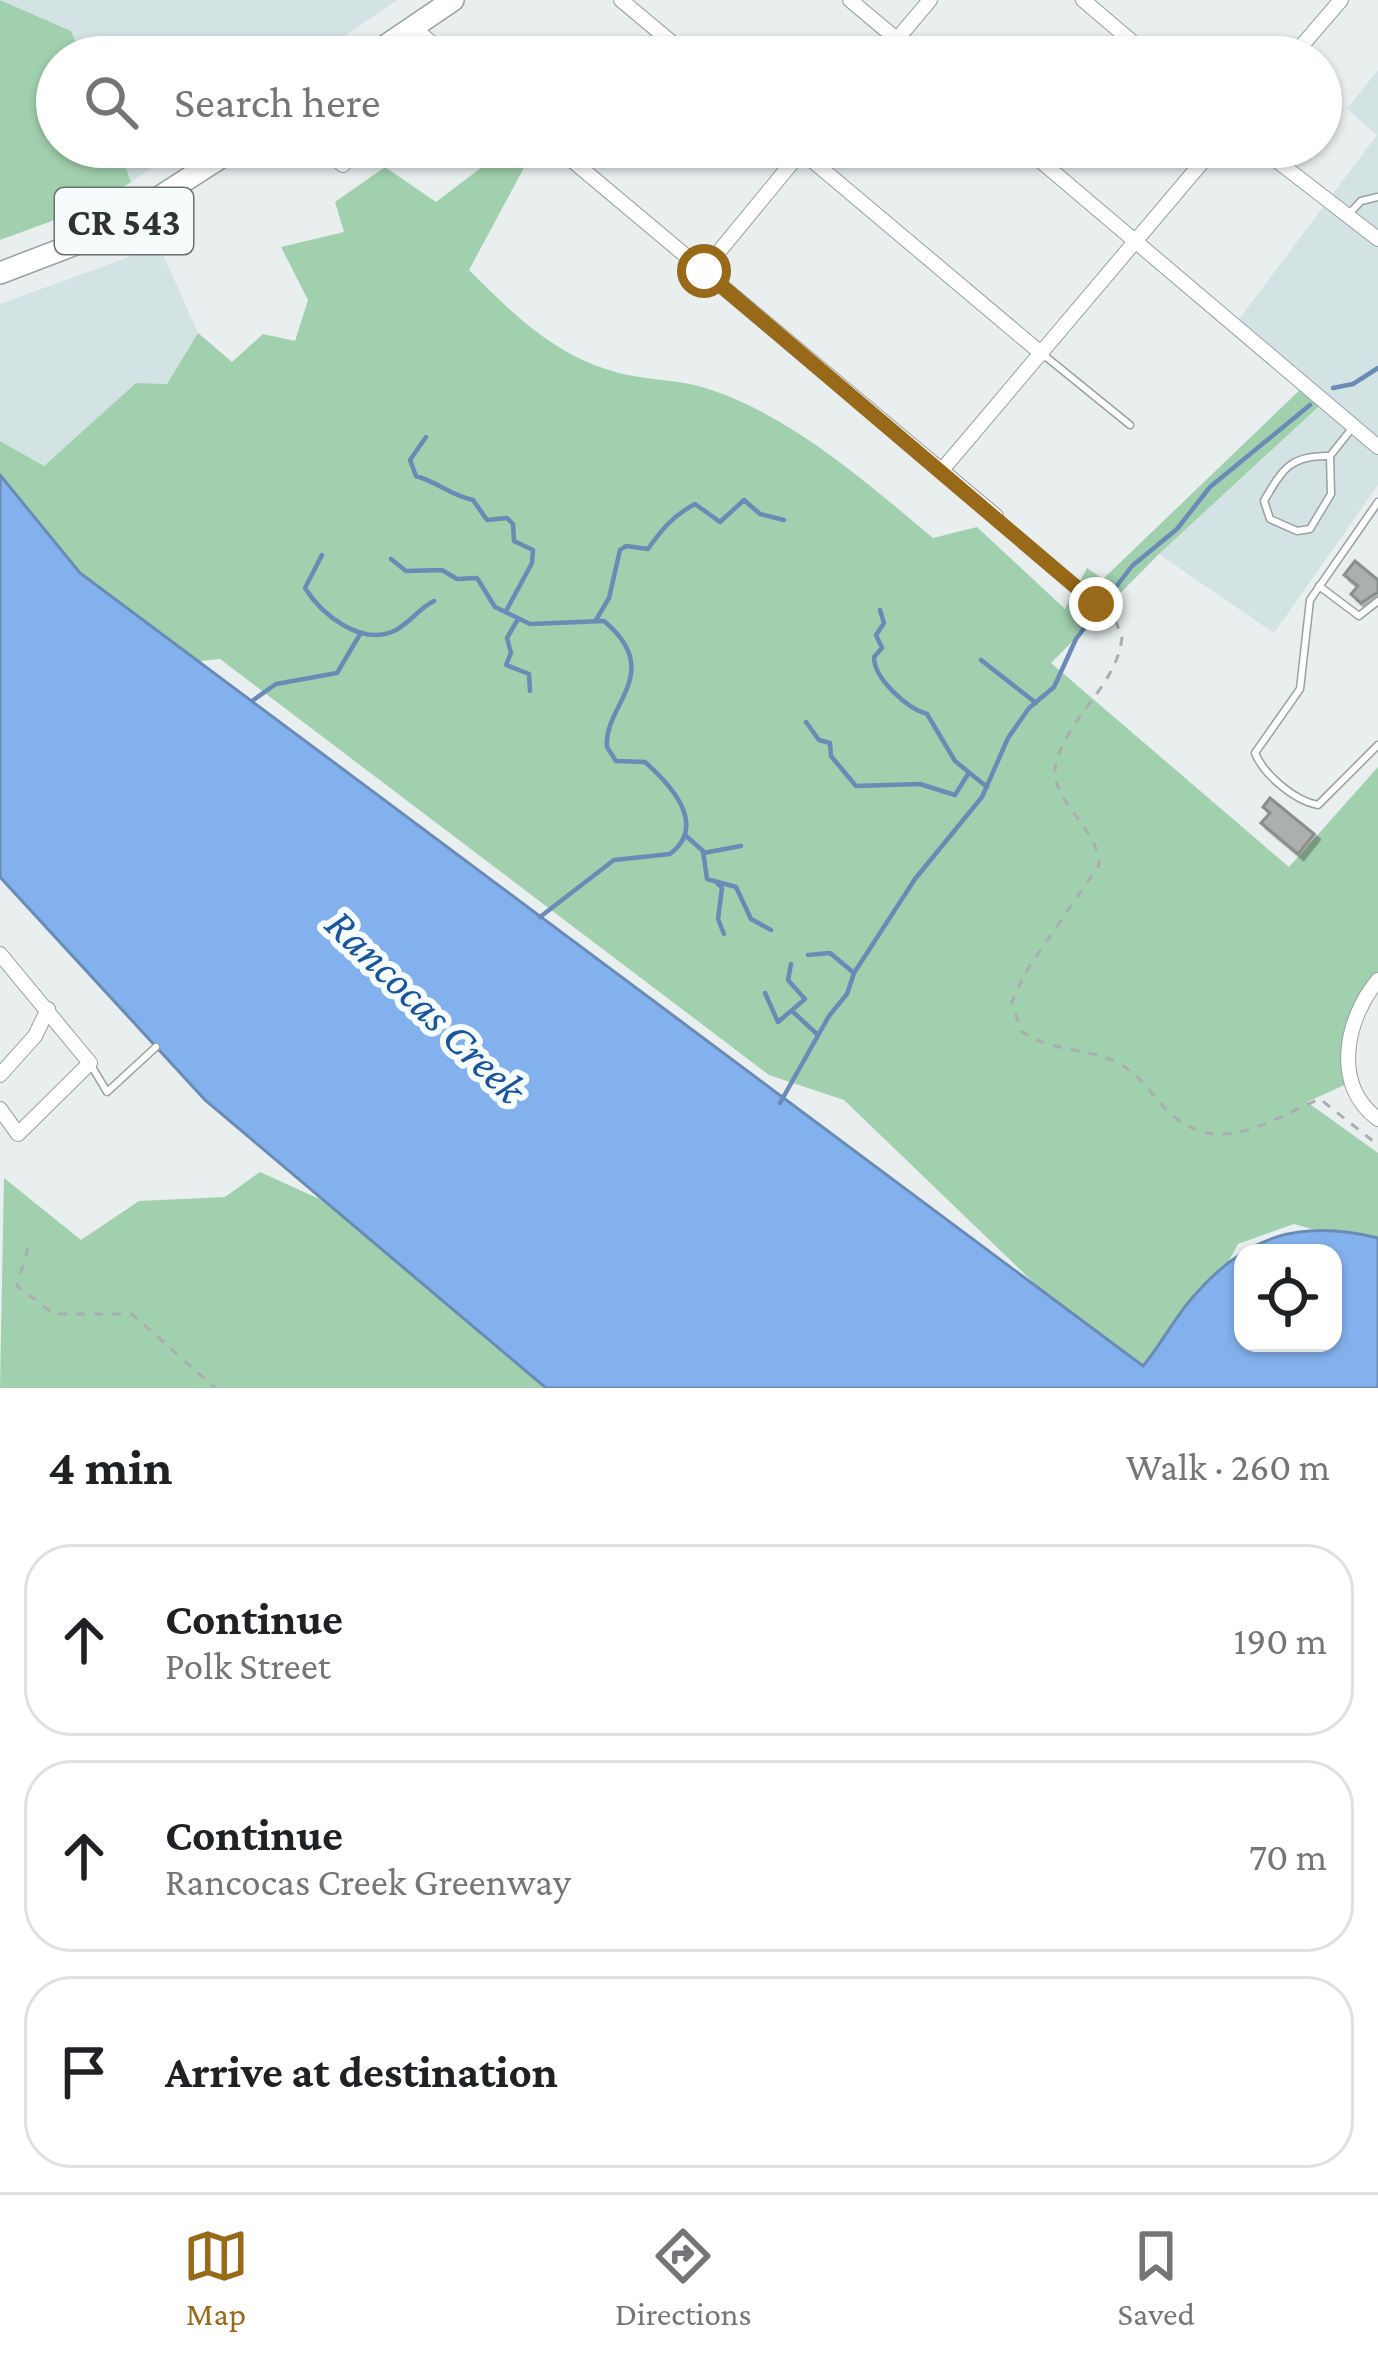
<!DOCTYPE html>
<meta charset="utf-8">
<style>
:root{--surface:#fff;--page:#f2f2f2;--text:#202124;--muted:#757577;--line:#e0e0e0;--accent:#976918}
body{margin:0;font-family:"Crimson Pro",serif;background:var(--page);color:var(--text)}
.controls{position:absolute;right:36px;bottom:36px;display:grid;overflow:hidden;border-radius:24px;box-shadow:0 3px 9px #0004}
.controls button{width:108px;height:108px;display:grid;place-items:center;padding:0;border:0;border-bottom:3px solid var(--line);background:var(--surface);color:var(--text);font:60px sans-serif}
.stop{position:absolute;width:36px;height:36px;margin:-27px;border:9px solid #976918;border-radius:50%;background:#fff}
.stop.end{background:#976918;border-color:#fff;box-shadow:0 3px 12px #0008}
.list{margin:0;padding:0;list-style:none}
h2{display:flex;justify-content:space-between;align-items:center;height:156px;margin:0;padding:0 48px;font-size:51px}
h2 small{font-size:39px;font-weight:400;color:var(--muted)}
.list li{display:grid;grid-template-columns:78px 1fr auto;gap:36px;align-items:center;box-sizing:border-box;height:192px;margin:0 24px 24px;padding:0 24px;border:3px solid var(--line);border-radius:48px}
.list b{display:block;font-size:45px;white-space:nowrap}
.list p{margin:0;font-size:39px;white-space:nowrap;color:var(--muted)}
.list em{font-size:39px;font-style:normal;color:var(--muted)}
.icon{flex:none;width:66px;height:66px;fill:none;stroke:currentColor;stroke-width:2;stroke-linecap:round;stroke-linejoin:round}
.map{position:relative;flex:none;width:1378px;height:1388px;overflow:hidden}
.search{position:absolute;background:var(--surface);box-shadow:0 3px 9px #0004;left:36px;right:36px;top:36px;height:132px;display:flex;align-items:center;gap:30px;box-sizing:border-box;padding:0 42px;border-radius:66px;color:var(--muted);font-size:45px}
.sheet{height:804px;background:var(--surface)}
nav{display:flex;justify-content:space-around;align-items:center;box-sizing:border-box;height:168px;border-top:3px solid var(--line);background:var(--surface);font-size:33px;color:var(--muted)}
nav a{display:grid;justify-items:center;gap:6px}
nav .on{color:var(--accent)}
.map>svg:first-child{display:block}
.built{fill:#d3e2e3}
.green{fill:#a1d0ae}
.water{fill:#83b1ed;stroke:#6a8bb5;stroke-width:3;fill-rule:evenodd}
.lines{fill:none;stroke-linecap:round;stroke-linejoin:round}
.stream{stroke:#6a8bb5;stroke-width:4.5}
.building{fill:#abb0af;stroke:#8a8f8e;stroke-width:3;filter:url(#shadow)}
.service-casing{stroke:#9a9fa0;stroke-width:9}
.minor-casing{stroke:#9a9fa0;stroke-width:16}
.primary-casing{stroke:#9a9fa0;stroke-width:24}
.path{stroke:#aaaeae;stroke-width:3;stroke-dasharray:9 9;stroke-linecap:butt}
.service{stroke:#fff;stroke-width:6}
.minor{stroke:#fff;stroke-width:14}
.primary{stroke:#fff;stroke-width:21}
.route{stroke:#976918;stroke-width:15}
.labels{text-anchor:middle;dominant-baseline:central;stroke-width:12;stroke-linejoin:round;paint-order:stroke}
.shield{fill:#f6fcfc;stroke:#6c6f6f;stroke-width:3}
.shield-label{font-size:39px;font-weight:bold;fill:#313333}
.water-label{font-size:45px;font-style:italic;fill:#19559c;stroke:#f6fcfc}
</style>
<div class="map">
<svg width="1378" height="1388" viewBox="0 0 1378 1388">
<defs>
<filter id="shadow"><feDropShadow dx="5.5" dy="5.5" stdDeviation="0" flood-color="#0004"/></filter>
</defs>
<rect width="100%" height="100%" fill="#e9eeef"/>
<path class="built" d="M0,0H397L314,57H82L71,31Z
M1378,70V485L1274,633L1159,554L1326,401L1234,326L1377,135L1347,109Z
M118,147H182L131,182Z
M156,239L198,333L167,384L136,383L44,466L0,441V304L129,257Z"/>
<path class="green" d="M0,0L71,31L82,57H57V147H118L131,182L98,204L0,240Z
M534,149L469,270C514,315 556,357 619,373C646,380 675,379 702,387C787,412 866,482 933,538L977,527L1065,609L1087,568L1103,579L1306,384L1326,400L1159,554L1051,663L1289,867L1378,767V975C1341,1003 1346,1042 1349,1083L1307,1102L1378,1153V1248L1294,1224L1238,1244L1158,1388H1143L844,1100L769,1075L220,659L189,662L108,605L0,482V441L44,466L136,383L167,384L198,333L232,362L263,334L295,341L308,300L281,247L344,232L335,202L385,167L436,202L503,151Z
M260,1172L326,1202L546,1388H0L4,1178L81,1240L139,1201L225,1197Z"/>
<path class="water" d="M0,475L80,573L1143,1366C1161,1345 1174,1318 1193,1297C1246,1235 1300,1219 1378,1238V1388H546L205,1100L0,877ZM1243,1253H1333V1343H1243Z"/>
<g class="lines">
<path class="stream" d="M1333,388L1353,384L1378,368
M426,437L410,460L416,476C438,482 449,495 473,500L487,520L507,518L513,524L514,541L533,550L532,563L506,611
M322,555L305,588C322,615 361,646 394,631C409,624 419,608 434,601
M391,559L406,571L442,570L457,579L477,578L495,607L530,624L604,621C666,673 603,705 607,747L616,761L645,762C671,785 708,825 670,854L614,860L540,917
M880,610L884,623L876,635L882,648L874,657C874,679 908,709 927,714L955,761L987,787
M518,619L507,638L511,653L506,665L529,674L530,691
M596,620L609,598L620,550L626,546L648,549C661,530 674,515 695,504L720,522L744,500L760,514L784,520
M981,660L1036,703
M252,701L276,684L337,673L359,636
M806,722L819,740L830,743L831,756L856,786L920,784L955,795L968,774
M685,835L703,851L707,879L736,887L751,919L771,930
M703,853L741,846
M716,882L722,888L718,919L724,934
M808,955L830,953L854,973
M765,993L778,1022L805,999L788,980L791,964
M792,1011L818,1035
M780,1103L829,1016L847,994L854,973L915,879L982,797L1008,738L1029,708L1054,687L1076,639L1132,566L1177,529L1210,487L1310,405"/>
</g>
<path class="building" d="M1355,561L1378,580V592L1361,603L1351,594L1358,586L1344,575Z
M1270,798L1314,834L1298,854L1261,823L1270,813L1263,807Z"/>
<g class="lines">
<defs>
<path id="service" d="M1348,215L1361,201L1378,197
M1045,356L1130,425
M1330,456L1331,494L1310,529L1297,531L1270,519L1264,501C1283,468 1291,455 1330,456L1353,427
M1378,502L1310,600L1300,689L1255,753C1264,775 1295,801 1318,805L1378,745
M1319,586L1359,616L1378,601
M91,1065L107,1092L156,1047"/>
<path id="minor" d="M621,0L689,57
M850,0L918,57
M1083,0L1150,57
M413,27L448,57
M882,57L930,0
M1292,57L1341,0
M323,147L343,165
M556,147L996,516
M796,147L1042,354
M1024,147L1378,447
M1259,147L1378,239
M703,271L805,147
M942,470L1215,147
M0,954L90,1063L18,1134L0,1109
M1378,980C1346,1018 1331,1085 1378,1119
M0,1075L35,1036L48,1009"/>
<path id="primary" d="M369,57L453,0
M0,273L102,234L237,147"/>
</defs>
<use href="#service" class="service-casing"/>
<use href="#minor" class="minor-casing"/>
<use href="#primary" class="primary-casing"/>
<path class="path" d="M1007,525L1116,622L1122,637C1118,684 1067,718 1056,763C1047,799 1099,827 1099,865L1025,973L1012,1002L1021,1031C1052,1053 1087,1047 1118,1063C1143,1076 1152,1097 1172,1115C1221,1157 1271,1119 1320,1099L1378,1145
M28,1248L17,1286L54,1314H132L215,1388"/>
<use href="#service" class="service"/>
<use href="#minor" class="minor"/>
<use href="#primary" class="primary"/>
</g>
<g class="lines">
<path class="route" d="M704,271L1096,604"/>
</g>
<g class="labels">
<rect class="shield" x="55" y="188" width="138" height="66" rx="9"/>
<g class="shield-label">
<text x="124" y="221">CR 543</text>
</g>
<g class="water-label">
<text transform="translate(426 1006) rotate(44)">Rancocas Creek</text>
</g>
</g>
</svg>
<div class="controls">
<button><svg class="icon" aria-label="locate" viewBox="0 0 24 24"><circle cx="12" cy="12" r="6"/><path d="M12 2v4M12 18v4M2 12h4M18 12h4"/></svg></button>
</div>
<div class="stop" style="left:704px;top:271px"></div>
<div class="stop end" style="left:1096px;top:604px"></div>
<div class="search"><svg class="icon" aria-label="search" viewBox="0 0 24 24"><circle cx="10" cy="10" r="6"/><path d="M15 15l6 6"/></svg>Search here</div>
</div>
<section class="sheet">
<h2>4 min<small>Walk · 260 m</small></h2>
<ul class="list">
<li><svg class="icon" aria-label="ahead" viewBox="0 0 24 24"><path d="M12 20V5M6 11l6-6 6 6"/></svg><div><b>Continue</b><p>Polk Street</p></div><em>190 m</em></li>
<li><svg class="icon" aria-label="ahead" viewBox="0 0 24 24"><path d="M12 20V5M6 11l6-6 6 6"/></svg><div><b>Continue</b><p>Rancocas Creek Greenway</p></div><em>70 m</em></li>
<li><svg class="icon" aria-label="arrive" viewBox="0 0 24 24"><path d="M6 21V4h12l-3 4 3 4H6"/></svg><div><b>Arrive at destination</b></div></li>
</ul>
</section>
<nav>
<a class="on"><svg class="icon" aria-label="map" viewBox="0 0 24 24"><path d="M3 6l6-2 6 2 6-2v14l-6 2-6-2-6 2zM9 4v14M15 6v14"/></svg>Map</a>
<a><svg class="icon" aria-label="directions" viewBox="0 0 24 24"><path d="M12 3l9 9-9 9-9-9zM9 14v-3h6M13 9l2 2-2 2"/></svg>Directions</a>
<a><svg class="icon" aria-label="saved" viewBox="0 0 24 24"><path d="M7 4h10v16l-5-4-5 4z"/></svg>Saved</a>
</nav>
